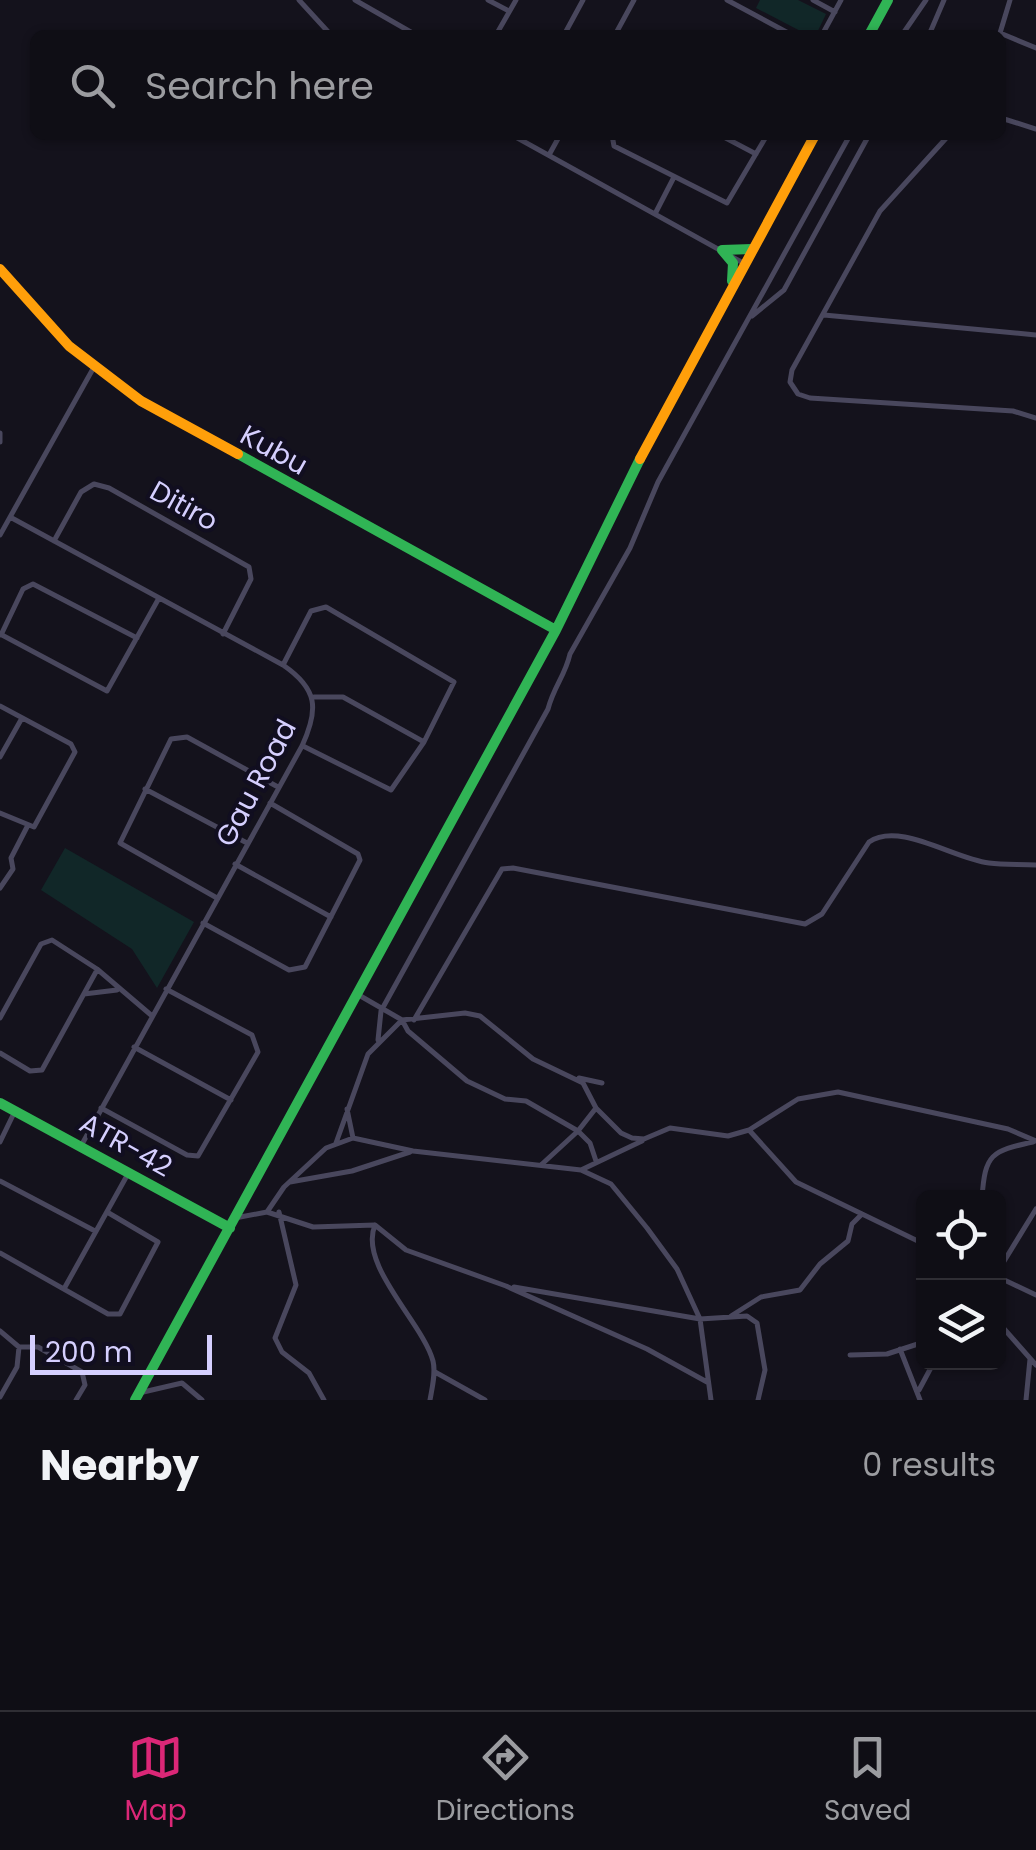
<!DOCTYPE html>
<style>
:root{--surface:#0f0e15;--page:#18171e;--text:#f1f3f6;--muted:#9b9ca0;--line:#2f2e34;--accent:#db2777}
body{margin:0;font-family:Poppins,sans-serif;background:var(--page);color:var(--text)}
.controls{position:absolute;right:30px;bottom:30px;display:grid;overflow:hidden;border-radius:15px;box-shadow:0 2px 8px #0004}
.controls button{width:90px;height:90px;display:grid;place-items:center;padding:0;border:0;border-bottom:2px solid var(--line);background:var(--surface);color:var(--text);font:50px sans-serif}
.scale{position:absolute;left:30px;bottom:25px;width:182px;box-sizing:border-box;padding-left:10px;border:5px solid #d5cffe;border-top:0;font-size:28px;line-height:35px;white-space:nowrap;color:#d5cffe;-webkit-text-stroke:8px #110e20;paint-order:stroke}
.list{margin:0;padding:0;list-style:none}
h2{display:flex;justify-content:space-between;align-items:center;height:130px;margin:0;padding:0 40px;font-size:42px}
h2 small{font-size:32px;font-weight:400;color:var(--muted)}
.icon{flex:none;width:55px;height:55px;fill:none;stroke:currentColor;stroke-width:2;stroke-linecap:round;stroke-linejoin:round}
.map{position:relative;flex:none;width:1036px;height:1400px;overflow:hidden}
.search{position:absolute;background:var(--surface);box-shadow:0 2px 8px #0004;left:30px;right:30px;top:30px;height:110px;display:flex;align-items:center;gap:25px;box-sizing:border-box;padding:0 35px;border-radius:15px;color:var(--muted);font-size:38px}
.sheet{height:310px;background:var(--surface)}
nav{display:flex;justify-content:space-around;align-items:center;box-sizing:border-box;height:140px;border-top:2px solid var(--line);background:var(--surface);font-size:28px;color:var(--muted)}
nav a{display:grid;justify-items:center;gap:5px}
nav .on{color:var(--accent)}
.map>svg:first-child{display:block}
.green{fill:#112728}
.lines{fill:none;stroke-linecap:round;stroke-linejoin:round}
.street{stroke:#49475d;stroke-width:5}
.fast{stroke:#30b455;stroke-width:10}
.slow{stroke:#ff9f0a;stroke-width:10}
.labels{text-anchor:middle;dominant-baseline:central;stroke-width:8;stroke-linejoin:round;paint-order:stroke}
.street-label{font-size:28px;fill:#d5cffe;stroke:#110e20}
</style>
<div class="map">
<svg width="1036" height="1400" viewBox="0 0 1036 1400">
<rect width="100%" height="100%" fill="#14121c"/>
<path class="green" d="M760,0H798L826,14L816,35H808L756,8Z
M65,848L194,922L157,988L132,949L41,890Z"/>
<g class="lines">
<path class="street" d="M299,0L331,35
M355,0L416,35
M488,0L509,11
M727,0L792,35
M813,0L835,12
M1010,0L1000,33L1036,48
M496,35L516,0
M564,35L583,0
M615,35L634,0
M822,35L841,0
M902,35L926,0
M929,35L944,0
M1001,118L1036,129
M512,135L745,264
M612,135L614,146L727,203L767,135
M720,135L756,154
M949,135L880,211L792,370L790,382L798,394L810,398L1013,411L1036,418
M549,155L560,135
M656,212L673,179
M824,315L1036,335
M752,316L784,290L869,135
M0,433V442
M10,517L283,665C318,689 319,709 302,746L81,1146
M0,535L94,367
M54,541L81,492L94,484L109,488L249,567L251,579L223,634
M0,634L107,691L159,598
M1,635L23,589L33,584L137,638
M283,665L311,611L326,607L454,682L424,742L391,790L303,746
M314,697H343L424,742
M0,706L71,744L75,752L34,827L0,813
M0,757L22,718
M145,789L247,843
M235,864L331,917
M0,888L13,869L11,858L27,827
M217,898L120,843L171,739L187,737L278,787
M203,923L289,970L305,967L360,860L358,854L270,803
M84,994L117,990
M357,994L402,1020L465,1013L480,1016L533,1059L583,1083L596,1108L621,1133L632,1138L644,1139L670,1128L728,1136L749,1130L798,1099L838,1092L1008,1129L1036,1141
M0,1018L41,944L52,940L97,969L151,1015
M414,1020L502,869L513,868L805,924L822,914L869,842C899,821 954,859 989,863C1004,865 1020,864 1036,865
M378,1040L381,1011L548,709C554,686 565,676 570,654L630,548L658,482L850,135
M134,1047L231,1100
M0,1053L30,1071L42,1070L97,970
M579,1078L602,1083
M101,1108L187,1155L198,1156L258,1052L252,1035L166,989
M347,1109L353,1138
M749,1130L796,1182L924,1244
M0,1142L15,1111
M336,1143L368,1054L402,1020L408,1031L467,1081L505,1099L526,1101L578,1131L596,1108
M541,1165L578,1131L590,1143L596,1161
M581,1170L642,1141
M0,1181L95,1231
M290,1182L352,1171L410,1152
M982,1198C985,1154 991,1151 1033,1142
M267,1212L313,1227L375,1225L406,1250L506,1286L647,1349L707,1382
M279,1212L296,1285L275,1338L282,1352L309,1373L324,1400
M235,1218L267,1212L284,1187L326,1148L353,1138L413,1151L581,1170L611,1184L647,1228L677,1269L700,1319L747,1316L757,1323L765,1370L758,1400
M375,1225C358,1265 423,1323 433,1361C436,1373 432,1388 430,1400
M0,1253L108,1314H120L158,1242L107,1212
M998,1271L1036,1209
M998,1277L1036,1295
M998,1286V1306
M65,1287L129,1172
M514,1287L700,1319L711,1400
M731,1316L761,1297L800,1290L820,1264L848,1241L852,1224L862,1214
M998,1322L1036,1365
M0,1331L19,1347L17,1367L0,1397
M19,1347H38L82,1372L85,1385L76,1400
M900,1349L920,1400
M850,1355L887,1354L924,1342
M435,1372L485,1400
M919,1390L934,1362
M139,1393L182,1383L202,1400
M1026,1400L1030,1359"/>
<path class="fast" d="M869,35L888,0
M722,250L733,263L732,281
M722,250L752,249
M238,454L556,630
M0,1103L230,1228
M135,1400L556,630L640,459"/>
<path class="slow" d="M0,269L69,346L141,401L238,454
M640,459L815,135"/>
</g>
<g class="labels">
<g class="street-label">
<text transform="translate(274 450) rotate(29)">Kubu</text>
<text transform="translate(184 506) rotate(29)">Ditiro</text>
<text transform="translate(256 783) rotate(-62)">Gau Road</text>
<text transform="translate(126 1145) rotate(29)">ATR-42</text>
</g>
</g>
</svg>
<div class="controls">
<button><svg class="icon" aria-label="locate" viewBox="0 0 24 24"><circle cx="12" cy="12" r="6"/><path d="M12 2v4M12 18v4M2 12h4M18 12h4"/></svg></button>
<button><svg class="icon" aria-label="layers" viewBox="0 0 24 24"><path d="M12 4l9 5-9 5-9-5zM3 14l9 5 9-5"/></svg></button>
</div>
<div class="scale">200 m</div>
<div class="search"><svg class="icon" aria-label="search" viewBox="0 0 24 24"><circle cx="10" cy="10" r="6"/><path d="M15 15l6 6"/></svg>Search here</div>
</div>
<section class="sheet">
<h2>Nearby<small>0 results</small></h2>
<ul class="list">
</ul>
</section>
<nav>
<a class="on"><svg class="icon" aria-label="map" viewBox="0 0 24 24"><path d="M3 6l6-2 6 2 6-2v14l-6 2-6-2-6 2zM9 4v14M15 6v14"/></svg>Map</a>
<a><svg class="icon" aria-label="directions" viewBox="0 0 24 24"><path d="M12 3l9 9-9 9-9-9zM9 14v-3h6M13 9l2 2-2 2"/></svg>Directions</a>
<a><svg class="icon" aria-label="saved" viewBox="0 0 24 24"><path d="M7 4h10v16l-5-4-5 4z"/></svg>Saved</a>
</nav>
